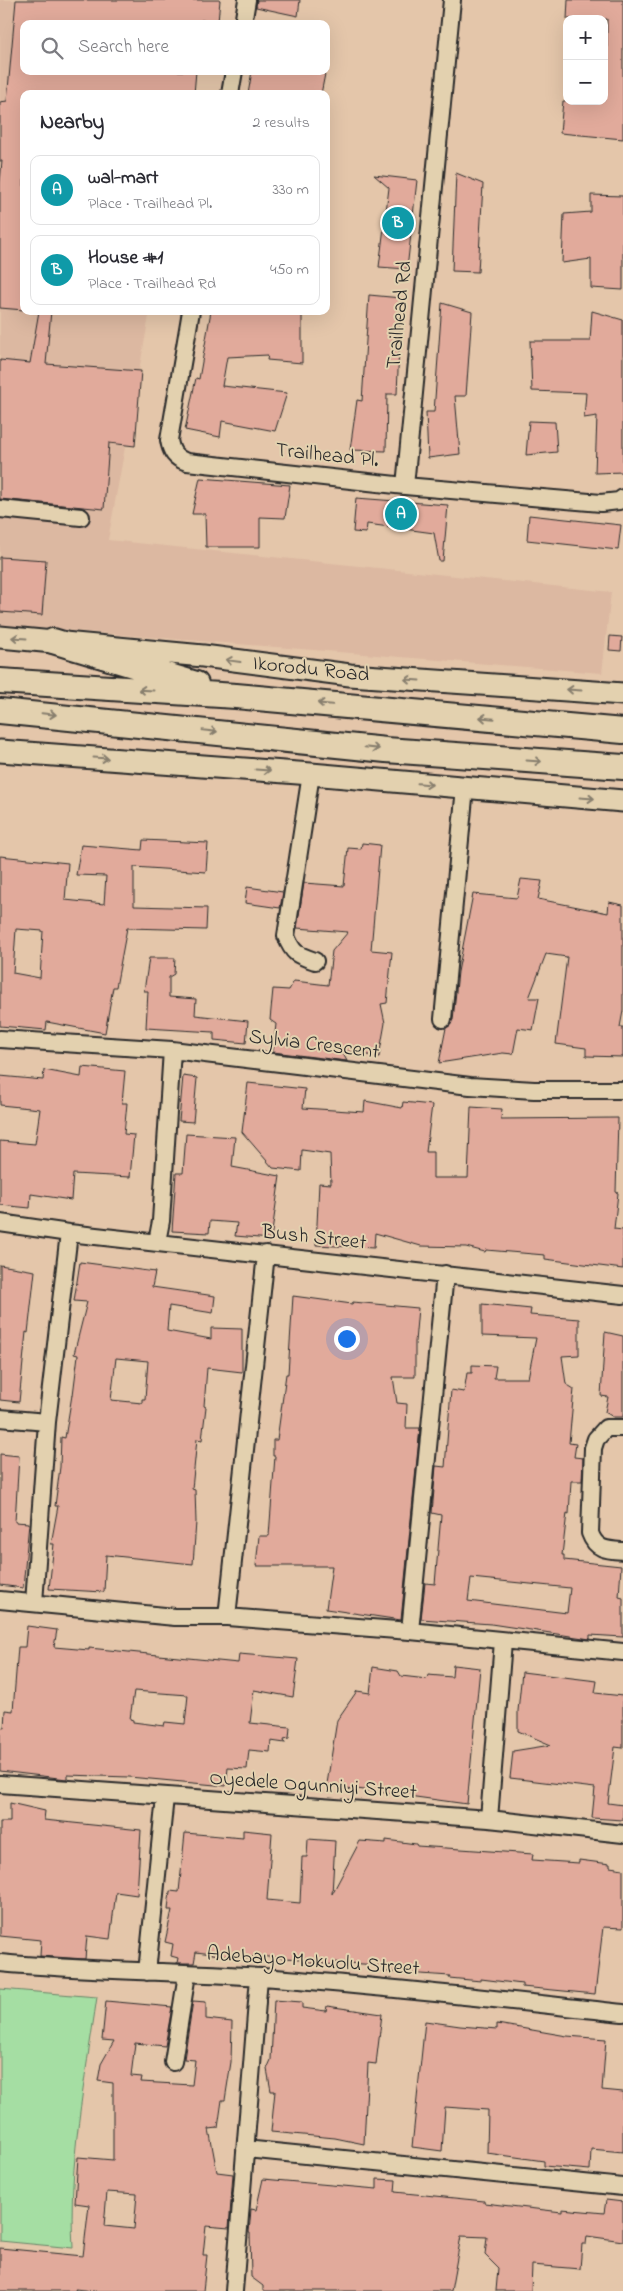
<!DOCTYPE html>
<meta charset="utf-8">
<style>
:root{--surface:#fff;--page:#f7f7f7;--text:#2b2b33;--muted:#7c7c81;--line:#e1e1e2;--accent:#b45309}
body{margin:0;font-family:"Indie Flower",sans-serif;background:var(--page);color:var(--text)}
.controls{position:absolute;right:15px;top:15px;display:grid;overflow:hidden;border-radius:10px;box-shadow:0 5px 20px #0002}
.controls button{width:45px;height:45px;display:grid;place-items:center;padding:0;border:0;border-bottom:1px solid var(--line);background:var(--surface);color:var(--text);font:25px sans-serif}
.you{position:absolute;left:346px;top:1338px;width:18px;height:18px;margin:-12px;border:4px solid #fff;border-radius:50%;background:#1a73e8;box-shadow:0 0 0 8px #1a73e833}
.badge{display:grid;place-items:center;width:32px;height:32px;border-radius:50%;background:var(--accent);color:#fff;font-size:16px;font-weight:700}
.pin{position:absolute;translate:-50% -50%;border:2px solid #fff;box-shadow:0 1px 5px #0006}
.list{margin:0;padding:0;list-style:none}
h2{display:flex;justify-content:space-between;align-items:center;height:65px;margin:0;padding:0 20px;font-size:21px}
h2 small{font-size:16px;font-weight:400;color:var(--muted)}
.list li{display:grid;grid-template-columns:32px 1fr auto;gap:15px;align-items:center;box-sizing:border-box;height:70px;margin:0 10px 10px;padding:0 10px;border:1px solid var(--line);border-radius:10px}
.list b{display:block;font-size:19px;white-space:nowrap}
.list p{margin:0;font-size:16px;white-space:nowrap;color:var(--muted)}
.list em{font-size:16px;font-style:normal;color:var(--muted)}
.icon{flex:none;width:28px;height:28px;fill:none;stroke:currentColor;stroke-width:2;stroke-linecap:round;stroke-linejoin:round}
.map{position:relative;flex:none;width:623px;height:2291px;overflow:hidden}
.search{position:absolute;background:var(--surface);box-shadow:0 5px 20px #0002;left:20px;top:20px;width:310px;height:55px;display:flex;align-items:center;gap:12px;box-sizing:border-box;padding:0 18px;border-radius:10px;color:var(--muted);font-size:19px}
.panel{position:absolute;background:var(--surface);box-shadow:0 5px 20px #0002;left:20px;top:90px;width:310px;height:225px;border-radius:10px}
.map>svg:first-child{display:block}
.built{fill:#dcb8a1}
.green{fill:#a5dea3;stroke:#688467}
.building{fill:#e1aa9b;stroke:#2b2b2b;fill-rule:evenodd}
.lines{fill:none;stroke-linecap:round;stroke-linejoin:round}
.minor-casing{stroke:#2b2b2b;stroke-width:20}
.major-casing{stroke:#2b2b2b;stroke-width:25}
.highway-casing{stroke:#2b2b2b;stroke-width:28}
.minor{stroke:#e3d1af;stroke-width:16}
.major{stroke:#e3d1af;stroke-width:21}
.highway{stroke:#e3d1af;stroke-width:24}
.oneway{stroke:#877e6d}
.labels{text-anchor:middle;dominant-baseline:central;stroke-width:4;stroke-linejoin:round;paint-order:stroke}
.street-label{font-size:21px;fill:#2b2b2b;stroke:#e3d1af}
</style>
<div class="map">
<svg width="623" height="2291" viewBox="0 0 623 2291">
<rect width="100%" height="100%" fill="#e4c6aa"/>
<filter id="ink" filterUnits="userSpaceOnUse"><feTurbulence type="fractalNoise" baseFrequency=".02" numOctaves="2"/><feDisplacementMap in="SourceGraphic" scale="10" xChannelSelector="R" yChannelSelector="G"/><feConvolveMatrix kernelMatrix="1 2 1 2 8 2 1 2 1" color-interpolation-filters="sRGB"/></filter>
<g filter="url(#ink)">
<path class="built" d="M0,0H207L202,24H24V311H150L108,540L611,592L602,673L0,625Z"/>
<path class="green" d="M0,1989L97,1997C85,2080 68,2165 73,2248L0,2241Z"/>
<path class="building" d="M16,0H220L218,22L201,20L200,24H24V71H196L194,94H24V310L0,308V183L2,161H0V102L7,101Z
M257,0H300L298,16L256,7Z
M568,0H623V139L560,133L563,101H604V66H607V19H567Z
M252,71H307L325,74L321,94H248Z
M456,173L483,184L478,272L452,271Z
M374,175L417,180L407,269L379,267L389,188Z
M591,195L623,196V290L591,288V259L562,263L564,214L591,212Z
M369,295L401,298L397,394H387L386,451L350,450L357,400L362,401Z
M442,303L472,312L466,396H455L460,454L428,458L426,412H434Z
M39,311H51L46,364L141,371L135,446L109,443L104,509L0,499V360L30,363Z
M211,311H302V363L267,360L268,355L227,357L222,386L287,393L275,431L222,421L220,437L185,430L196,378L199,379Z
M592,311L623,320V472L595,473L597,416L584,418L586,393L532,391L530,341H590Z
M529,421L555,422L557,452L526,455Z
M200,478L290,485L285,518L260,517V547H206L205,514H192Z
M356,498L448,505L443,561H439L434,533L367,524L366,533L353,532Z
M529,515L621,525L618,550L527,540Z
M0,557L46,560L42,615L0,612Z
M610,636L622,637L621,651L609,650Z
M143,840L208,843L206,872L134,867V906L207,908L206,930L127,928L116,987H113L105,1033L47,1022L46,1030L0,1026V856L68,863L65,900L104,904L106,876L76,875L81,845L142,850ZM16,929L43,931L40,978L13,973Z
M362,843L380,845L371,950L392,952L387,1003L381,1004L385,1023L379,1057L341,1050L347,1061L273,1052L276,1024L270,1020L273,989L289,990L294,981L328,985L332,951L348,932L297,928L304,883L344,886L348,848L361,849Z
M521,879L542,881L538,899L608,913L609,902L623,905V1011L620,1027H623V1057L586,1056V1048L556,1044L567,957L546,954L529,998H539L533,1030L518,1028L513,1054L503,1053L439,1063L446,1028L453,1020L458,972L473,894L517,898Z
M247,887L283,892L280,908L245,903Z
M149,958H175L174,974L169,977V997L196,999L195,1015L248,1021L246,1043L214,1040V1032L146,1028L148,991H144Z
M82,1067L125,1071L122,1103H127L124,1134L134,1135L130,1177L73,1174L71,1200L31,1194L30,1208L0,1205V1141L35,1144L40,1109L0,1105V1076L43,1080L44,1070L81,1077Z
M183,1076L197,1078L193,1122L179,1121Z
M248,1083L305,1089L303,1108L364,1112L365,1101L402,1108L403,1102L432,1105L426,1152H433V1178H468L471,1107L502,1109L501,1119L618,1118L616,1192L618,1193L614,1229L623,1230V1269L545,1259V1255L486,1250L485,1252L466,1247L421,1246L375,1233L374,1248L316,1245L319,1183L331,1184L330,1154L302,1150L301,1171L273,1168L242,1132Z
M186,1134L235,1137L232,1167L280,1176L271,1239L235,1236L237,1223L210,1221L209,1233L172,1231L176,1173H183Z
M80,1262L155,1272L152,1287L215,1296L213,1313L169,1306L167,1331L211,1339V1328L242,1329V1372L207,1368L204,1406L206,1407L202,1440L197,1439L192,1489L195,1490L196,1522L193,1564L106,1555L104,1592L49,1589L54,1544H51L58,1506H55L60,1467L61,1437L65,1438L72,1395H73L78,1355L74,1354L87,1302L74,1301ZM116,1358L148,1361L145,1399H142V1403L111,1400Z
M0,1265L35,1271L28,1333L26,1332L19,1402L0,1400Z
M293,1296L352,1304L353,1302L418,1308L415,1342V1377H393L397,1403L407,1404L406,1428H420L401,1620L326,1609L332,1566H256L259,1536H269L275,1456H273V1440H277L286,1374H288Z
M482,1304L531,1309L530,1315L579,1319V1355L562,1356L566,1384L574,1389L569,1443L576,1444L574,1457L583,1458L582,1481H571L569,1514L567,1513L562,1555H564V1560L621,1566L619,1597L623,1598V1637L590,1635V1639L491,1624L421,1619L425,1583L435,1584L441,1515L432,1513L436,1466L445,1467L451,1390L464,1392L467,1373H472V1365L496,1366L494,1378H528L536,1338L482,1336ZM471,1578L570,1588L567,1613L468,1601Z
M605,1332L623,1336V1417H613L605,1412L608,1397L601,1396Z
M0,1454L19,1456L15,1522L29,1523L23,1588L0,1585Z
M27,1626L57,1630L54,1647L89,1650V1648L238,1663L239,1654L298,1659L293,1697L254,1690L250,1723L290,1727L289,1738L284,1739L285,1743L271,1741L270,1752L249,1750L247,1769L228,1768L226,1786L129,1777L67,1775V1779L0,1771V1727L4,1728L5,1710L13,1711L18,1647H25ZM134,1691L188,1695L185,1724L165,1722L164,1726L133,1722V1720L130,1719Z
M453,1665L480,1668L467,1804L357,1789L356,1791L327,1784L337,1720L357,1691L370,1693L373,1667L398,1671L401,1676L427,1679L428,1675L452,1677Z
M522,1672L597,1681L595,1693L623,1696V1748L615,1747L608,1803L623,1805V1820L592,1818L595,1788L510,1778L513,1751L551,1745L518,1731V1711Z
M10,1803L45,1811L44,1820L141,1830L137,1895L116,1892L110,1939L87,1936L85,1959L40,1956L41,1940L0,1936V1822H10Z
M243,1830L272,1833L267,1900L300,1903L302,1857H307L308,1839L335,1841L332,1894L360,1841L386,1843V1840L416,1844L417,1846L533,1854L532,1860L579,1863V1860L610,1864V1867L623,1869V1928L603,1927L595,1994L522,1987V1984L481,1979V1981L449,1978L450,1976L377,1971L378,1965L333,1962V1965L301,1961V1959L253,1956V1959L196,1952L194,1963H177L178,1958L171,1956L173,1944L165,1942L172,1910H168L170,1891L179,1892L185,1833L243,1838Z
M274,2000L302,2002V2008L326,2011L327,2006L382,2014L376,2064L368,2063L364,2144L335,2138L271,2132L275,2091H271L267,2069L271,2060Z
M106,2001L172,2007L165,2046L135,2043L131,2076L142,2077L141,2082L192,2085L195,2060L184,2059L193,2001L206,2002V2019L232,2022L231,2062L225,2100H222L218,2128L209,2129L217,2172L233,2174L229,2228L206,2226L203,2255H207L203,2291H93L75,2289L76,2291H0V2248L83,2256L89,2205L75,2203L78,2157L113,2160V2083L98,2081L101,2064L114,2041L102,2040ZM107,2192L137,2194L134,2229L104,2226Z
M425,2021L460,2026L497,2029V2024L567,2036L606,2039L602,2090L623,2092V2152L591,2149L590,2170L544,2166V2161L487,2153L488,2110L445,2107L442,2151L412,2147Z
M263,2179L377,2189V2179L396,2180L395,2192L484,2201V2203L562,2212V2209L604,2213L606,2200L623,2202V2241L587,2236L586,2244H582L580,2269L532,2265L531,2291H496L498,2268L485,2255L487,2237L461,2236L451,2291H263V2286L251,2277L250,2233H249L251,2209L256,2210Z"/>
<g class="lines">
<defs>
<path id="minor" d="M243,24L247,0
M230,94L234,71
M191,311L169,440C171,452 175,458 187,462L405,486L601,503L619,501L623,498
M405,486L452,0
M0,509L81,517
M311,774L286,936C293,954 297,955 315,961
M443,1019L465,787
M0,1039L172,1050L470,1086L534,1090H623
M0,1223L69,1233L623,1295
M157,1242L161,1221L172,1050
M0,1418L47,1422
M623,1428H606L596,1439L593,1448L590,1533C596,1550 607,1550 623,1551
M0,1600L175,1617H227L410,1631L623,1652
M34,1603L47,1422L69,1233
M227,1617L266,1254
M410,1631L445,1274
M0,1784L489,1819L623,1834
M489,1819L503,1641
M0,1963C87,1971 174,1971 261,1977C382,1986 502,2000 623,2013
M147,1972L165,1797
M173,2062L187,1974
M245,2149L623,2187
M234,2291L259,1977"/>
<path id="major" d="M0,637L203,656L350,675L623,694
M0,751L311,774L623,801"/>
<path id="highway" d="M53,641L196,684
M0,681L236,696L623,731
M0,711L386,750L623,767"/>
</defs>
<use href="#minor" class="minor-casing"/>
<use href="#major" class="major-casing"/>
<use href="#highway" class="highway-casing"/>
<use href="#minor" class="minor"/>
<use href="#major" class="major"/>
<use href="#highway" class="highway"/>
</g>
<defs><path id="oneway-shaft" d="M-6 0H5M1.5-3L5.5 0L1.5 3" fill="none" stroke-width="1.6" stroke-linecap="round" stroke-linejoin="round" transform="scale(1.25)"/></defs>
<g class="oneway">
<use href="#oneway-shaft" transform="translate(19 638) rotate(-176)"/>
<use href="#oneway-shaft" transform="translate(233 661) rotate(-172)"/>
<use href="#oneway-shaft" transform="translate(412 680) rotate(-176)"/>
<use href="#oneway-shaft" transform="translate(146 690) rotate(-177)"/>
<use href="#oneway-shaft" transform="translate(574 690) rotate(-176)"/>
<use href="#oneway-shaft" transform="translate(325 704) rotate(-175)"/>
<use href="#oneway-shaft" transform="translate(49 714) rotate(6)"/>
<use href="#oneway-shaft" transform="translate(487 718) rotate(-175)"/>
<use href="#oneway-shaft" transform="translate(210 731) rotate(6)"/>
<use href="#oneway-shaft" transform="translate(372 748) rotate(6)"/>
<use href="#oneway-shaft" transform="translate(101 758) rotate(4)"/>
<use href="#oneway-shaft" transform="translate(534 761) rotate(4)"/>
<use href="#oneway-shaft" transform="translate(263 770) rotate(4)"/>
<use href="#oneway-shaft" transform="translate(425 784) rotate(5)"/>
<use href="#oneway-shaft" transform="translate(587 798) rotate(4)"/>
</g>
</g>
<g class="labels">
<g class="street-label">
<text transform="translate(400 315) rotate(-84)">Trailhead Rd</text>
<text transform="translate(327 456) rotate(6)">Trailhead Pl.</text>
<text transform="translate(311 670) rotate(6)">Ikorodu Road</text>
<text transform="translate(314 1045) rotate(7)">Sylvia Crescent</text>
<text transform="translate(314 1238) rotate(6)">Bush Street</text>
<text transform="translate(313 1786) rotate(4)">Oyedele Ogunniyi Street</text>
<text transform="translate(313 1962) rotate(4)">Adebayo Mokuolu Street</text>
</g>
</g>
</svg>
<div class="controls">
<button>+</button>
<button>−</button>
</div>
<div class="you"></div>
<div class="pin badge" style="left:401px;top:514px;background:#0f9aa8">A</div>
<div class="pin badge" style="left:398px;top:223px;background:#0f9aa8">B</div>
<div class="search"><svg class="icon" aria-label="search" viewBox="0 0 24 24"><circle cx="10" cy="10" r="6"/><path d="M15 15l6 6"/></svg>Search here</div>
<section class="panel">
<h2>Nearby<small>2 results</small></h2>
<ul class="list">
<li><span class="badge" style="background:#0f9aa8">A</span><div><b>wal-mart</b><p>Place · Trailhead Pl.</p></div><em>330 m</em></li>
<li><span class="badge" style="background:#0f9aa8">B</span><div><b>House #1</b><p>Place · Trailhead Rd</p></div><em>450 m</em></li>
</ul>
</section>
</div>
